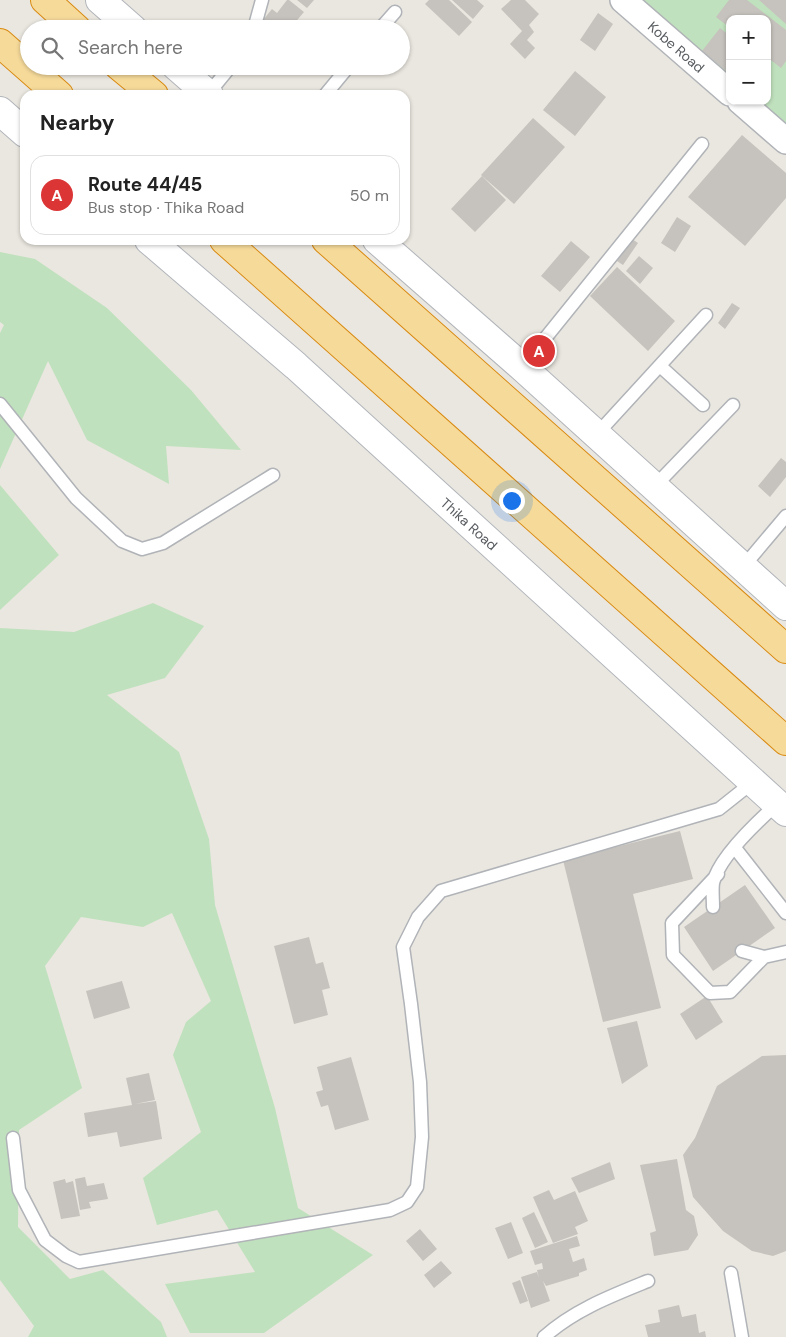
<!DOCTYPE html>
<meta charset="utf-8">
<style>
:root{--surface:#fff;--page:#f2f2f2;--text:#222;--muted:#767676;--line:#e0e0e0;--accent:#db3536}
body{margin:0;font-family:"DM Sans",sans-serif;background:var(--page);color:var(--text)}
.controls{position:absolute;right:15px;top:15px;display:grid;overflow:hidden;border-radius:10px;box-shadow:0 1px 4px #0004}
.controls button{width:45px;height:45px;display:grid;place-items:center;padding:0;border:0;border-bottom:1px solid var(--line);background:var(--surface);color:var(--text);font:25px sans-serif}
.you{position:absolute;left:511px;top:500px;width:18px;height:18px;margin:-12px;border:4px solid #fff;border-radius:50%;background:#1a73e8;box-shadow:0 0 0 8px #1a73e833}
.badge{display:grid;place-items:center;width:32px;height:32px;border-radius:50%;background:var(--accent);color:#fff;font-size:16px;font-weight:700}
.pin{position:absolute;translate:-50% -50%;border:2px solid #fff;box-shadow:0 1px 5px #0006}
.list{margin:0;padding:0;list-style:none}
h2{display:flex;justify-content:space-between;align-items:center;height:65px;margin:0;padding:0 20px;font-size:21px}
h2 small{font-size:16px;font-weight:400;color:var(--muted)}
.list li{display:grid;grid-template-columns:32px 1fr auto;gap:15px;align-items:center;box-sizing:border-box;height:80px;margin:0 10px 10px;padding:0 10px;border:1px solid var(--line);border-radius:15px}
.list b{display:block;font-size:19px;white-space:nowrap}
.list p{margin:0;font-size:16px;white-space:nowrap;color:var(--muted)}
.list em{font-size:16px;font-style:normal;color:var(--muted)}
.icon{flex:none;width:28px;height:28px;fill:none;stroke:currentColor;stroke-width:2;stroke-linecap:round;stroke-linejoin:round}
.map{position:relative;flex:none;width:786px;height:1337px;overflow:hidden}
.search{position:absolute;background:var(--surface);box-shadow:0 1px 4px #0004;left:20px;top:20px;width:390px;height:55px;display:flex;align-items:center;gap:12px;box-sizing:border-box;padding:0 18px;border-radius:28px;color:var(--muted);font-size:19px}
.panel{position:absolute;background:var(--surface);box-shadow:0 1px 4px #0004;left:20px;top:90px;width:390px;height:155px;border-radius:15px}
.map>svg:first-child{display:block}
.green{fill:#c0e1bd}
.building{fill:#c6c2bd}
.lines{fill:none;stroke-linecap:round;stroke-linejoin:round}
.service-casing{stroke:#b0b3b7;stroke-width:15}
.minor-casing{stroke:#b0b3b7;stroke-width:28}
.secondary-casing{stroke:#b1b5ba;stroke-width:30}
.trunk-casing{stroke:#d98a11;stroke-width:30}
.service{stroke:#fff;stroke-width:12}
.minor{stroke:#fff;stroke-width:25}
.secondary{stroke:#fff;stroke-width:28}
.trunk{stroke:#f6da9a;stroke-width:28}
.labels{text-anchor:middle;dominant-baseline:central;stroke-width:5;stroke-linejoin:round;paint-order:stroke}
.street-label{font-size:14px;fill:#585c60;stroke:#fff}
</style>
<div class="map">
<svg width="786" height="1337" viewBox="0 0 786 1337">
<rect width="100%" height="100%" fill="#eae7e0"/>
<path class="green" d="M613,0H786V144L735,101H767V19H730V97Z
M0,252L35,259L107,308L191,390L241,450L166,446L169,484L87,440L48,361L0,469V333L4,325L0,322Z
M0,485L59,555L0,610Z
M153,603L204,626L165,678L107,695L179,752L209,839L215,905L275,1108L298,1208L373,1255L264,1333H190L165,1284L255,1272L217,1210L157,1225L143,1178L201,1132L173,1055L186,1022L211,1001L172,913L143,927L81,917L45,966L82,1088L19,1130L18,1227L70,1279L103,1270L161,1322L167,1337H28L34,1326L0,1280V628L74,632Z"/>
<path class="building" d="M287,0H289L304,12L293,25L297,29H274L263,20L272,9L277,13Z
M297,0H314L307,8Z
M429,0H449L472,22L459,36L425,4Z
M452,0H477L484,6L473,19Z
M511,0H525L539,14L529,25L534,32L527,40L535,48L525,59L510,44L522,31L501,9Z
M729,0H747L786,30V61L781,68L767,57V19H730V28L716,17Z
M759,0H786V24Z
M598,13L613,24L595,51L580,40Z
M720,28L730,36V74L702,51Z
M575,71L606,97L575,136L543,110Z
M533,118L565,147L514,204L481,175Z
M742,135L786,173V198L745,246L688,197Z
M482,176L506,200L475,232L451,209Z
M677,217L691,226L675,252L661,243Z
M632,239L638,243L623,265L617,261Z
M571,241L590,257L560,292L541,276Z
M639,256L653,268L640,284L626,271Z
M617,267L675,321L648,351L590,296Z
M732,303L740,308L725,329L718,323Z
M781,458L786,462V477L770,497L758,486Z
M680,831L693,879L633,894L661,1008L603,1022L563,860Z
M745,885L775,928L713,971L684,927Z
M309,937L316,964L323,962L330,988L322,990L328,1015L294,1024L274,946Z
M122,981L130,1008L94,1019L86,991Z
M707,996L723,1022L696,1040L680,1014Z
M637,1021L648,1066L622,1084L607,1028Z
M786,1055V1251L773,1256L752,1251L723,1231L693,1197L683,1155L695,1138L717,1086L762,1056Z
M351,1057L369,1120L335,1130L328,1105L321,1107L316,1092L323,1090L317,1067Z
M149,1073L155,1100L135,1104L156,1101L162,1139L120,1147L117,1132L88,1137L84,1113L132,1105L126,1078Z
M677,1159L686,1210L694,1216L698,1235L688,1250L654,1256L650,1233L656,1231L640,1165Z
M610,1162L615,1179L579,1193L571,1178Z
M85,1177L87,1186L104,1183L108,1199L89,1202L91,1208L80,1210L75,1179Z
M65,1179L66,1183L73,1181L80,1216L61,1219L53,1182Z
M549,1190L554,1200L575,1191L588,1221L575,1227L578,1234L553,1243L533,1197Z
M534,1212L548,1242L535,1248L522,1218Z
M511,1222L523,1253L508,1259L495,1228Z
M420,1229L437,1249L423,1261L406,1241Z
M577,1236L580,1246L569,1249L573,1262L584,1258L587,1270L579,1273V1276L546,1286L543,1281L550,1301L531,1308L521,1277L537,1272L539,1278L537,1270L543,1269L542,1263L535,1265L530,1251Z
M441,1261L452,1273L434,1288L424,1275Z
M520,1280L528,1301L520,1304L512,1283Z
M679,1305L682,1317L696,1314L699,1333L705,1331L706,1337H648L645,1325L660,1322L658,1310Z"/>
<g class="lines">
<defs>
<path id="service" d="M254,29L262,0
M380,29L395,12
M208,94L231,66
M325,95L349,66
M660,366L703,405
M522,367L702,144
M0,404L76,498L122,541L142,549L163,543L273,475
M597,434L706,315
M654,487L733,405
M743,567L786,516
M735,848L786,913
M718,874L672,923L673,955L710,993L730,992L764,957
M713,907C713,899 712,890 713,883C719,857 758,821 777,804
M742,951L764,957L786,952
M13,1138L19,1190L45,1240L66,1256L79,1262L390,1210L407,1202L417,1187L422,1137L420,1082L411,1004L403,947L418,917L441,891L719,809L753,782
M731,1273L742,1337
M544,1337C574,1310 611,1296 648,1281"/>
<path id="minor" d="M623,0L730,93
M740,101L786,141"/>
<path id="secondary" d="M100,0L133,29
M176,66L209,95
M0,111L25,133
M149,240L296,366L786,812
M377,240L522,367L786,606"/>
<path id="trunk" d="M45,0L77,29
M0,43L59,95
M119,66L154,95
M224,240L786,741
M326,240L786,649"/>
</defs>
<use href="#service" class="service-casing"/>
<use href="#minor" class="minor-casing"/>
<use href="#secondary" class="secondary-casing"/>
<use href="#trunk" class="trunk-casing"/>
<use href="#service" class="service"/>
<use href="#minor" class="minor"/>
<use href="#secondary" class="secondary"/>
<use href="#trunk" class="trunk"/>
</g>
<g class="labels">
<g class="street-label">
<text transform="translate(676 47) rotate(41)">Kobe Road</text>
<text transform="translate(469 524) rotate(42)">Thika Road</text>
</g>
</g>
</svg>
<div class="controls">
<button>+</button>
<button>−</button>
</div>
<div class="you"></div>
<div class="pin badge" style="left:539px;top:351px">A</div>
<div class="search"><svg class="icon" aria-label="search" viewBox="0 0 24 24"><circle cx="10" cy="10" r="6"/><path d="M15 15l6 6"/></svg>Search here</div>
<section class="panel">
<h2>Nearby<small></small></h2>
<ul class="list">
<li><span class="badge">A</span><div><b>Route 44/45</b><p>Bus stop · Thika Road</p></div><em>50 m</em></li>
</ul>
</section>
</div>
